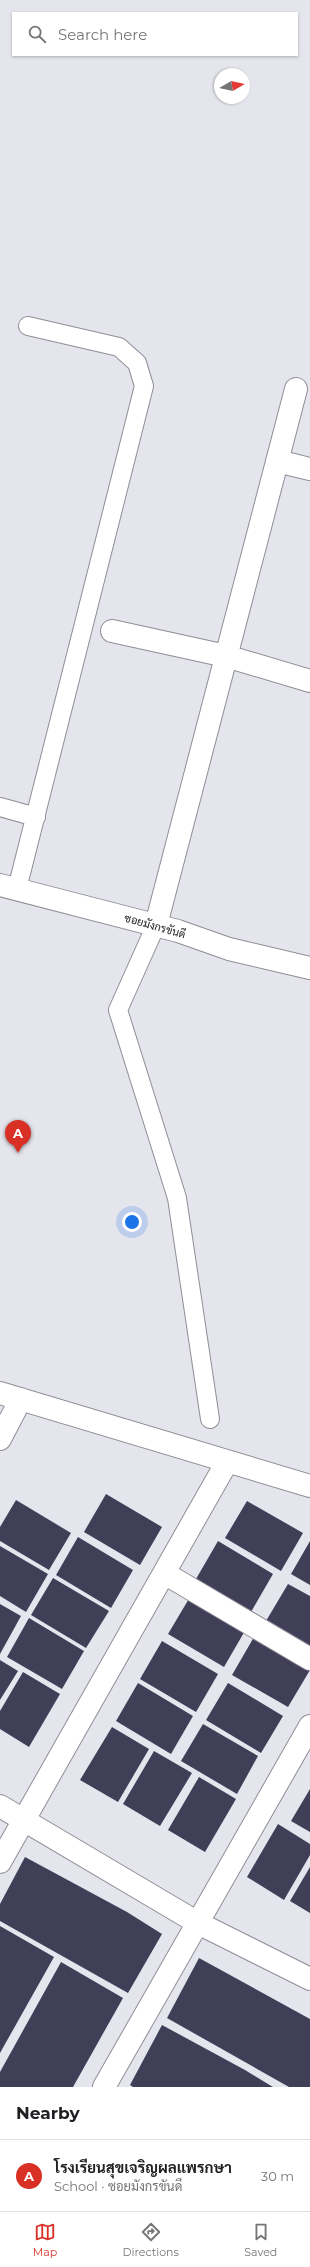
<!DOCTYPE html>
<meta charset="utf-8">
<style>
:root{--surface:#fff;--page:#f6f6f6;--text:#202124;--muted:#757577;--line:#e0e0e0;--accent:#d93025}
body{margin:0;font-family:Montserrat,Sarabun,sans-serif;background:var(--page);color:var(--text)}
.compass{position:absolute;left:214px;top:68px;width:36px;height:36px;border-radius:50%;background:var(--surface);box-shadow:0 1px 3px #0004;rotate:81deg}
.you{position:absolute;left:132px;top:1222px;width:14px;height:14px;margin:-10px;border:3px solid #fff;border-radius:50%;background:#1a73e8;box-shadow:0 0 0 6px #1a73e833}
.badge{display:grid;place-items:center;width:26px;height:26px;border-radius:50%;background:var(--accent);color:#fff;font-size:13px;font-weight:700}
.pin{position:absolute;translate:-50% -33px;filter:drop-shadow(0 1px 2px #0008)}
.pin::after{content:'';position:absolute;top:21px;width:14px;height:12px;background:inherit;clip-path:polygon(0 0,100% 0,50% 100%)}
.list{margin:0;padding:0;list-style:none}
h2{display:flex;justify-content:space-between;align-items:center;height:52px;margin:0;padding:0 16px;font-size:17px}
h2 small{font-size:13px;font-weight:400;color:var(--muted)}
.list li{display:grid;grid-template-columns:26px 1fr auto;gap:12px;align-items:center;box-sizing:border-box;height:72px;padding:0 16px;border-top:1px solid var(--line)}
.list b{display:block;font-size:15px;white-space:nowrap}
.list p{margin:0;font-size:13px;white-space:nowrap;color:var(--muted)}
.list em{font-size:13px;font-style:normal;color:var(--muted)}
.icon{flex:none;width:22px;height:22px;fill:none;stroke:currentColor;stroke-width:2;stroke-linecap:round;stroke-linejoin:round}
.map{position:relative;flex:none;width:310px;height:2087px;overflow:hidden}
.search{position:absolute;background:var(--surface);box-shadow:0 1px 3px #0004;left:12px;right:12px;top:12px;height:44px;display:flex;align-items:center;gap:10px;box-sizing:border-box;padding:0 14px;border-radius:0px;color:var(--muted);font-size:15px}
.sheet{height:124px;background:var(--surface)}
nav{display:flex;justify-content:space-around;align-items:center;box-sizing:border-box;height:56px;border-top:1px solid var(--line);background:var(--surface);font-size:11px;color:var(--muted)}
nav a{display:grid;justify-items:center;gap:2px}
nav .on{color:var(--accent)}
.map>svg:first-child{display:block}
.building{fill:#413e58}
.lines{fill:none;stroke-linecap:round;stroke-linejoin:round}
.lane-casing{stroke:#8f8e97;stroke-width:20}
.street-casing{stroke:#8f8e97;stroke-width:24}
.secondary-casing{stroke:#8f8e97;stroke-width:24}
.lane{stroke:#fff;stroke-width:18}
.street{stroke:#fff;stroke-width:22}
.secondary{stroke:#fff;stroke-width:22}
.labels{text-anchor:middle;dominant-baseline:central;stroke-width:4;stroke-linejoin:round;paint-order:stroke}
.street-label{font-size:11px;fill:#1a1a1d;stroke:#fff}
</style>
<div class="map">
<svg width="310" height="2087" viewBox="0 0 310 2087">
<rect width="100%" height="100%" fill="#e5e5ee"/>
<path class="building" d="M106,1494L162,1527L140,1565L84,1532Z
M16,1500L71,1533L49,1570L0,1541V1527Z
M247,1501L303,1533L281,1571L225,1538Z
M78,1537L133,1570L111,1608L56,1575Z
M218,1541L273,1574L251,1612L196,1579Z
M310,1541V1585L291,1574Z
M0,1546L48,1574L26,1612L0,1596Z
M53,1578L109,1611L86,1648L31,1615Z
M288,1584L310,1596V1647L266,1621Z
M190,1597L246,1629L224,1667L168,1634Z
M0,1604L21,1616L0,1654Z
M29,1618L84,1651L62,1689L7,1657Z
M254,1637L310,1670L288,1707L232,1675Z
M162,1641L218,1674L196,1712L140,1679Z
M0,1660L18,1671L0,1700Z
M23,1672L60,1694L29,1747L0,1729V1711Z
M138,1683L193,1716L171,1754L116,1721Z
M228,1683L283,1716L261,1753L206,1720Z
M203,1724L258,1756L237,1794L181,1761Z
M112,1727L149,1749L118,1802L80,1780Z
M154,1751L192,1773L160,1826L123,1804Z
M199,1777L236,1799L205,1852L168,1830Z
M310,1789V1832L291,1821Z
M278,1824L310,1844V1855L284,1900L247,1877Z
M25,1857L127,1912L162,1934L128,1993L0,1921V1904Z
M310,1867V1913L290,1901Z
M0,1926L54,1957L0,2053Z
M199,1958L310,2019V2087H289L167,2018Z
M61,1962L123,1998L73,2087H0V2072Z
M162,2025L245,2070L273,2087H133L130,2085Z"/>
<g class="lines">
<defs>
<path id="lane" d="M0,807L36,817
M17,889L144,386L137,363L119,347L28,326
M156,925L118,1010L177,1198L210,1419"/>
<path id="street" d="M277,461L310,469
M112,631L226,656L310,681
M156,925L296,389
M0,1393L310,1486
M0,1439L21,1399
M164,1573L310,1659
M0,1806L198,1923L310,1979
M0,1862L227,1462
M104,2087L310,1726"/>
<path id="secondary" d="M0,885L178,931L229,949L310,968"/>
</defs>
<use href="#lane" class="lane-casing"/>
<use href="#street" class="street-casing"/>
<use href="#secondary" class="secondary-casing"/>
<use href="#lane" class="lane"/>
<use href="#street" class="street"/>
<use href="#secondary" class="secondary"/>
</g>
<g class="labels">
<g class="street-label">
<text transform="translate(155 926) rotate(16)">ซอยมังกรขันดี</text>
</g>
</g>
</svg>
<svg class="compass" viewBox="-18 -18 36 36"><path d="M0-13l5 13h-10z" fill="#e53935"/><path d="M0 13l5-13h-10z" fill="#757577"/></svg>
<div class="you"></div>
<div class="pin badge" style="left:18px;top:1153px">A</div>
<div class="search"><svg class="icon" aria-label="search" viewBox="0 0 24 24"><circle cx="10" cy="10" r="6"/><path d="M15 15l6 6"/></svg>Search here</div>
</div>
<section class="sheet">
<h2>Nearby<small></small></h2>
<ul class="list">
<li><span class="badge">A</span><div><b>โรงเรียนสุขเจริญผลแพรกษา</b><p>School · ซอยมังกรขันดี</p></div><em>30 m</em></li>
</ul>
</section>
<nav>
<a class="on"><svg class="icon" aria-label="map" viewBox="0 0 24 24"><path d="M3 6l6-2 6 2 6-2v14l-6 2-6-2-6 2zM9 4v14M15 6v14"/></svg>Map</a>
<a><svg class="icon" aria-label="directions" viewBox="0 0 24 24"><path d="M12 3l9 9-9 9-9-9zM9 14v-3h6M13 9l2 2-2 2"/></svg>Directions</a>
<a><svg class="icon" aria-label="saved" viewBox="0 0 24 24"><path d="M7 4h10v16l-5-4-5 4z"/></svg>Saved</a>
</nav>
